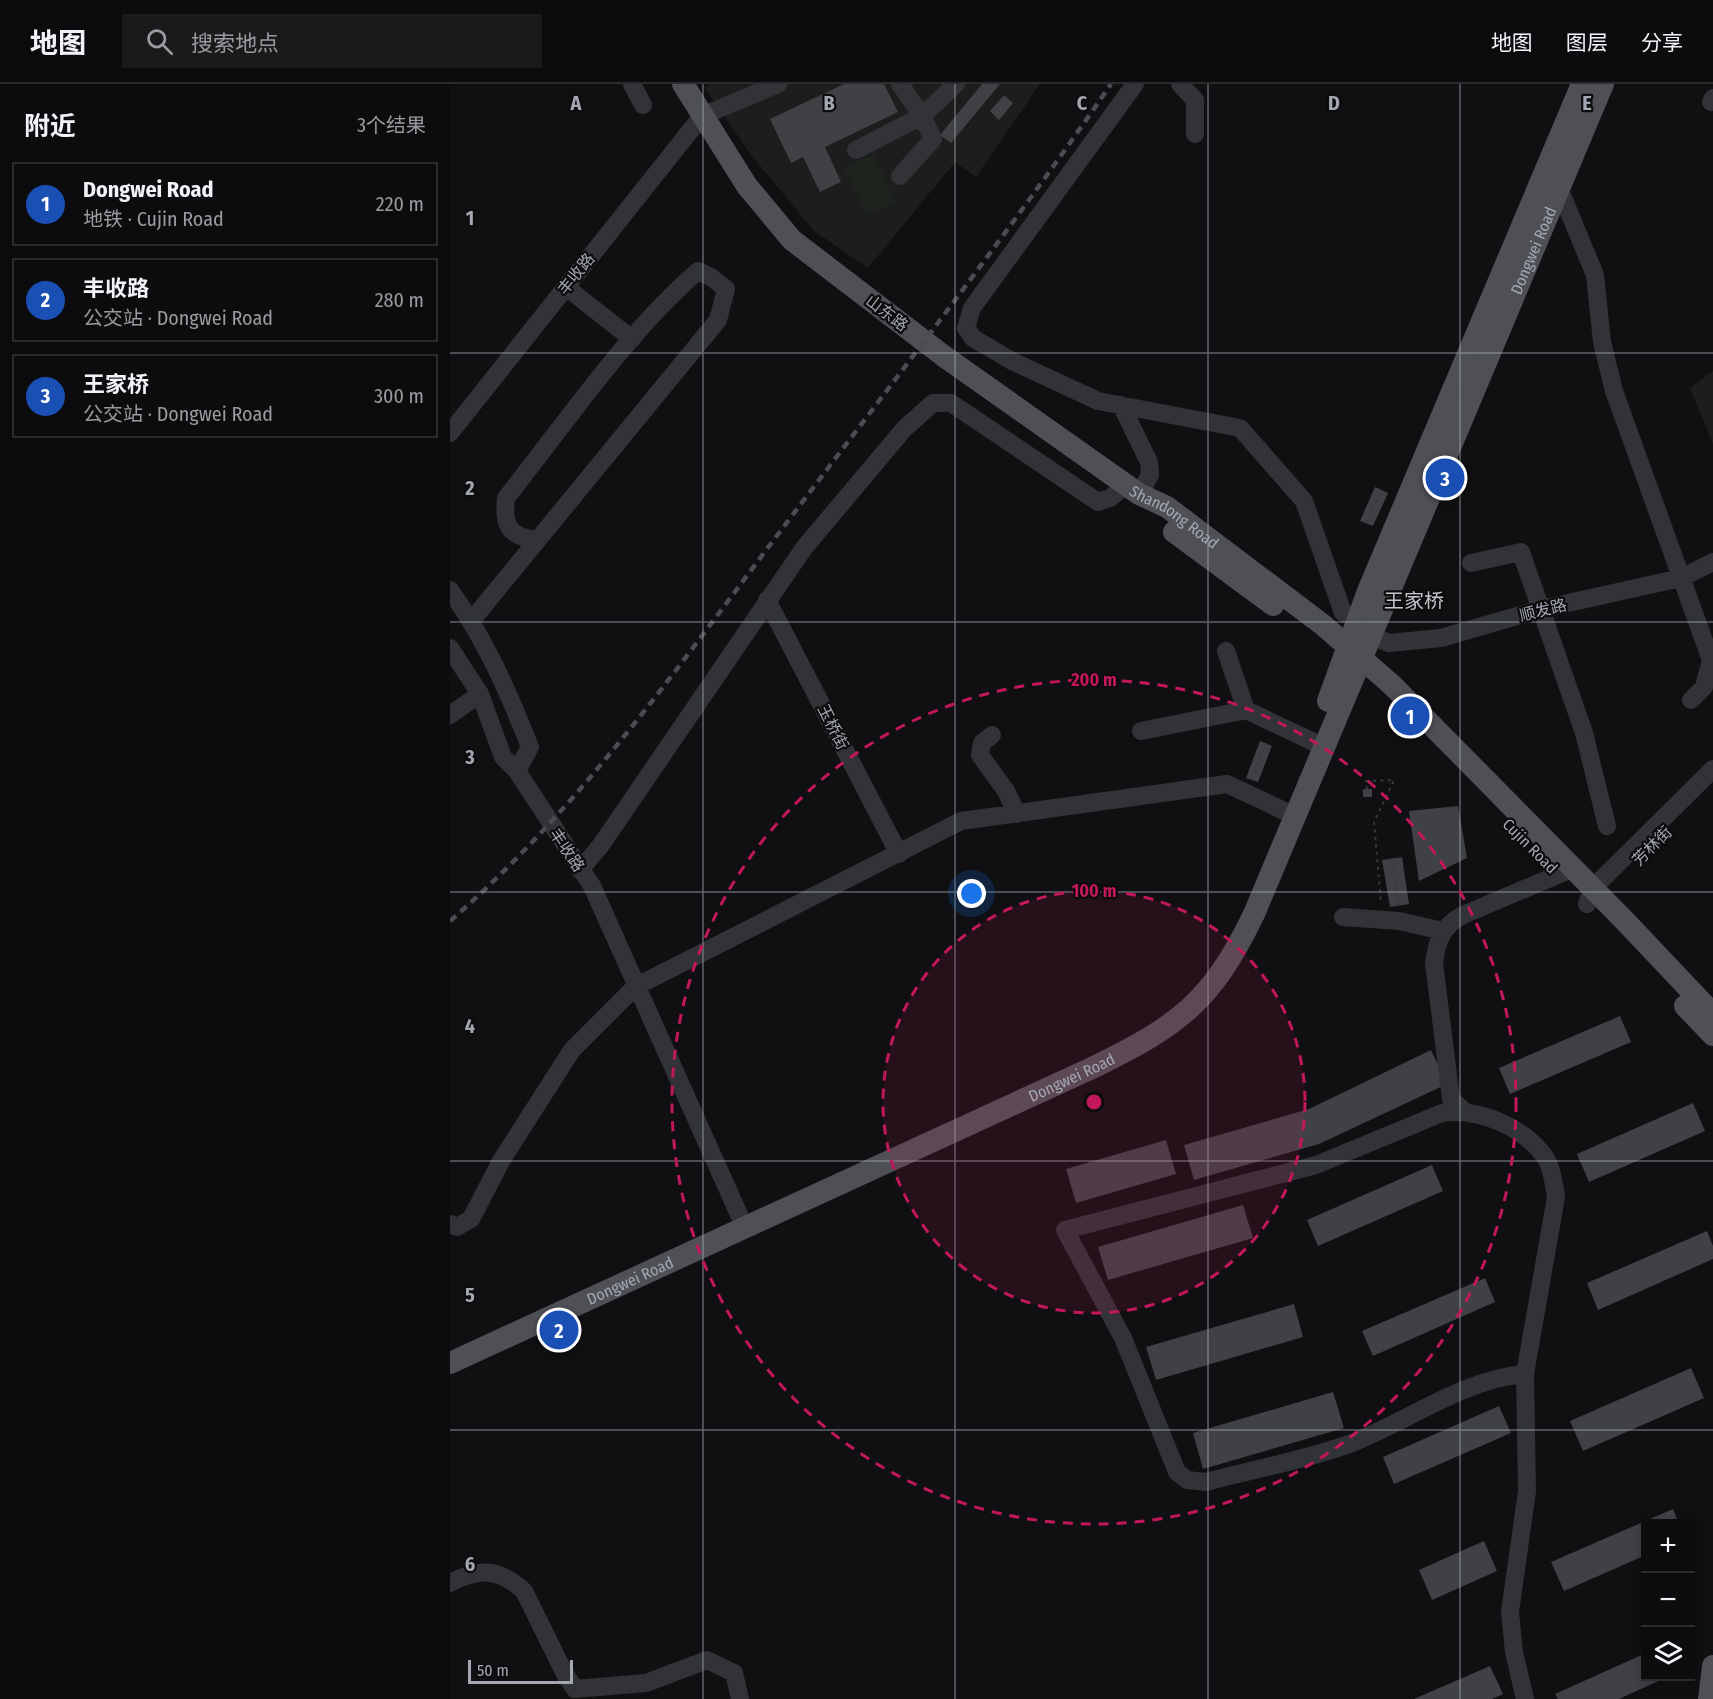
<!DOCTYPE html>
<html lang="zh">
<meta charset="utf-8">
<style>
:root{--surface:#0c0c0e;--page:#1a1a1c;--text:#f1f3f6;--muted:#9a9b9e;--line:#2c2c2e;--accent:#ea580c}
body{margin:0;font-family:"Fira Sans Condensed","Noto Sans SC",sans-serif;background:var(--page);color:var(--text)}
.controls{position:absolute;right:18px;bottom:18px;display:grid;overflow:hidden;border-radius:0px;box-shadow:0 3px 9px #0003}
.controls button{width:54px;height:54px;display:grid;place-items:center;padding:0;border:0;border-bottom:2px solid var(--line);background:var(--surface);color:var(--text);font:30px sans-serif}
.scale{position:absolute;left:18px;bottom:15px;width:105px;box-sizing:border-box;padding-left:6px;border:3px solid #a3a7b1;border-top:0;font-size:16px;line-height:21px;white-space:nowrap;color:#a3a7b1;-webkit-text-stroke:4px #0c0c0d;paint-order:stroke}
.you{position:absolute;left:522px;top:810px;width:21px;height:21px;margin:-15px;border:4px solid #fff;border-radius:50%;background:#1a73e8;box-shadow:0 0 0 9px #1a73e833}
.badge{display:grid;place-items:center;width:39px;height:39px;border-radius:50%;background:var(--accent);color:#fff;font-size:20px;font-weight:700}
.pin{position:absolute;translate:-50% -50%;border:3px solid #fff;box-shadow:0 2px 6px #0006}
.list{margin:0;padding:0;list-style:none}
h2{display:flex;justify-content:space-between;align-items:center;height:78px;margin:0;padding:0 24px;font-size:26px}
h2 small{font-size:20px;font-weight:400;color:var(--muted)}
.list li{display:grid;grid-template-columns:39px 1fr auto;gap:18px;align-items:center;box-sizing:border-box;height:84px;margin:0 12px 12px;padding:0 12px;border:2px solid var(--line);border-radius:0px}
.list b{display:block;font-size:22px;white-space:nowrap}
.list p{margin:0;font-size:20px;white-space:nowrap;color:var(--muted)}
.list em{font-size:20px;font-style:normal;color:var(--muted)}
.icon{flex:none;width:33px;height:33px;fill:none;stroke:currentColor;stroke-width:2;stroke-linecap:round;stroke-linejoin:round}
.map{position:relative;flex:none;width:1263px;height:1615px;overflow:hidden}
header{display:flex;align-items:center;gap:36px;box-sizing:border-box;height:84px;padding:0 30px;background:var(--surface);border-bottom:2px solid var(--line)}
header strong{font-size:28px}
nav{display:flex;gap:33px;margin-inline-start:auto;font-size:21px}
.search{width:420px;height:54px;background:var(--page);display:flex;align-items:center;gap:15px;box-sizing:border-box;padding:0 21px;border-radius:0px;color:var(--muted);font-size:22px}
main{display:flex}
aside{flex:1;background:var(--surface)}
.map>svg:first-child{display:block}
.built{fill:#1d1d1e}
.green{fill:#1d241e}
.building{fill:#404145}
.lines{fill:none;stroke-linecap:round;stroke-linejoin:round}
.path{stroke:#38393d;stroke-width:2;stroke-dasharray:3 4.5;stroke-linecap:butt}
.minor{stroke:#323336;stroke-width:18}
.major{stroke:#4e5055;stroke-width:22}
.rail{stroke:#4b4c51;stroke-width:4.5;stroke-dasharray:8 6;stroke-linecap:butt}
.grid{fill:none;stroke:#a3a7b1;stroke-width:1.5;stroke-opacity:0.55}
.ring{fill:none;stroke:#c2185b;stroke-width:3;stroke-dasharray:10 8}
.labels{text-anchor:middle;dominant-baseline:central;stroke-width:4.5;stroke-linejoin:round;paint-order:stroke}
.street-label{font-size:16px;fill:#a3a7b1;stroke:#0c0c0d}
.quarter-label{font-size:20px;fill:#c4c6cd;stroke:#0c0c0d}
.grid-label{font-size:20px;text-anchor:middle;font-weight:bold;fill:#a3a7b1;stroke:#0c0c0d;stroke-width:4.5;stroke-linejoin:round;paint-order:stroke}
.centre{fill:#c2185b;stroke:#0c0c0d;stroke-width:3}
.ring-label{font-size:18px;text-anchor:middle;font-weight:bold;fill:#c2185b;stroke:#0c0c0d;stroke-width:4.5;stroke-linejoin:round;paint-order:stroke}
</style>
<header>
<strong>地图</strong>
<div class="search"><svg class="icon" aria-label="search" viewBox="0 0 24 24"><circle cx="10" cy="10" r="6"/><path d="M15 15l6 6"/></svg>搜索地点</div>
<nav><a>地图</a><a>图层</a><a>分享</a></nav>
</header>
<main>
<aside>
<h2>附近<small>3个结果</small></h2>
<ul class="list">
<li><span class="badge" style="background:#1a4fb4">1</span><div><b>Dongwei Road</b><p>地铁 · Cujin Road</p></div><em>220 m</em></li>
<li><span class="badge" style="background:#1a4fb4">2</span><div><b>丰收路</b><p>公交站 · Dongwei Road</p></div><em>280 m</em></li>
<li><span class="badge" style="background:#1a4fb4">3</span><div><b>王家桥</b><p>公交站 · Dongwei Road</p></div><em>300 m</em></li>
</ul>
</aside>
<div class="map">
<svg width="1263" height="1615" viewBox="0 0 1263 1615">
<rect width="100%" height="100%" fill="#101012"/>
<path class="built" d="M260,0H590L526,93L505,78L418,184L364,147L302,72L254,3Z
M1263,287V360L1240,304Z"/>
<path class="green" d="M423,70L446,118L417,131L394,83Z"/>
<path class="building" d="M394,0H434L448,28L375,63L391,98L370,108L353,73L341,79L320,35Z
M532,0H550L501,59L490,51Z
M554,11L563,19L549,36L540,27Z
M925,403L938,409L923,442L910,437Z
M810,657L822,662L808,698L796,694Z
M913,705H922V713H913Z
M1008,722L1017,774L969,797L959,727Z
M952,773L959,820L940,823L932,776Z
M1170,932L1181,958L1060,1010L1049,984Z
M981,966L997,1000L869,1060L744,1096L734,1061L859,1025Z
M1243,1019L1255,1047L1139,1098L1127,1070Z
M716,1056L726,1090L626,1119L616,1085Z
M982,1081L993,1107L868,1162L857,1136Z
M793,1121L803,1154L658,1196L648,1163Z
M1257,1147L1263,1162V1175L1148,1226L1137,1199Z
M1035,1194L1045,1218L923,1272L912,1247Z
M844,1220L853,1253L706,1296L696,1263Z
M1241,1284L1254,1314L1133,1367L1120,1337Z
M883,1308L894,1344L753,1385L743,1349Z
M1049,1322L1061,1349L944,1400L933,1373Z
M1223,1425L1229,1440H1196V1471L1114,1507L1101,1478Z
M1034,1457L1047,1487L982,1516L969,1486Z
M1196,1569V1592H1211L1213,1595L1169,1615H1108L1105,1610Z
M1040,1582L1053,1610L1042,1615H964Z"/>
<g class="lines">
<path class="path" d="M916,439L931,406
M802,696L816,659
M917,705L916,697L944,696L924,738L931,820
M942,774L949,822"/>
<path class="minor" d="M182,0L193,21
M450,0L472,32L506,0
M685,0L522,224L516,244L523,254L562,277L648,317L790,344L854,417L893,529L908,535
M730,0L745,16V50
M1261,18L1263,14
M406,66L472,32L483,55L450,92
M1109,104L1145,191L1152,258L1164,307L1261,576L1254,603L1241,616
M116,203L182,255
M671,321L699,378L700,391L689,410
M0,349L252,32L328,0
M1021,479L1071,468L1134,649L1157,742
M0,506C35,555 58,607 80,663L67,687L53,673L30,610L0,564
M317,516L449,770
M22,536L268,236L276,205L261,193L248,187C177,248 115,340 56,414C53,441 58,453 88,456
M921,552L939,559L991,554L1091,525L1231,494L1263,478
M776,567L796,626
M0,631L30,610
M691,647L796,626L874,663
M542,651L532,659L530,671L556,707L567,730
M67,687L142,802L295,1144
M130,786L151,761L354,464L454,345L483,319H501L648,418L660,414L676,401
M1137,820L1143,804L1263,685
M893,833L949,837L993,847
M1013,1026L1001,1015L984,879C987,857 992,842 1013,831L1124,784
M0,1140L7,1143L21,1135L51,1077L122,966L185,903L511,737L777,700L845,732
M1075,1290C1014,1295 958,1337 902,1359C856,1376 804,1385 756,1398L737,1396L727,1388L673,1254L615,1146L866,1081L992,1029C1028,1024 1073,1042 1095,1073C1102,1084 1104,1100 1106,1113L1075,1290L1077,1407L1060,1528L1064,1568L1075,1615
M0,1499C30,1484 49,1484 74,1507L115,1590L125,1605L196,1599L257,1576L284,1589L290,1615"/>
<g class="major">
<path id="s1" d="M233,0L297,102L342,156L495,273L689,410L717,423L873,541L942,601L1174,836L1263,930"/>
<path d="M724,448L823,521"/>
<path d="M878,617L918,507L1132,0"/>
<path d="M1235,922L1263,951"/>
<path id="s2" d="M0,1279L642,984C728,942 761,919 804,830L1153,0"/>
<path d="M1259,1615L1263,1582"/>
</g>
<path class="rail" d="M0,837C129,725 227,584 329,449C441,300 556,153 661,0"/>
</g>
<path class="grid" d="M253,0V1615M505,0V1615M758,0V1615M1010,0V1615M0,269H1263M0,538H1263M0,808H1263M0,1077H1263M0,1346H1263"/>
<circle cx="644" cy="1018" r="211" fill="#c2185b" fill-opacity=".12"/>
<g class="ring">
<circle cx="644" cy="1018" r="211"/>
<circle cx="644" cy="1018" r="422"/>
</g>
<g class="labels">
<g class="street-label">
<text stroke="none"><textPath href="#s2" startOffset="1656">Dongwei Road</textPath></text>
<text transform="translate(126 190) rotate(-51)">丰收路</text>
<text transform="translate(437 229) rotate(37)">山东路</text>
<text stroke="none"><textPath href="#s1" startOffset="663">Shandong Road</textPath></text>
<text transform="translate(1093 526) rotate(-14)">顺发路</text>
<text transform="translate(383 643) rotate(63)">玉桥街</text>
<text transform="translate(1080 762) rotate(45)">Cujin Road</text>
<text transform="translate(1202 762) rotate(-45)">芳林街</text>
<text transform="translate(117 766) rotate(56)">丰收路</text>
<text stroke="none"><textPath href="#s2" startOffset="684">Dongwei Road</textPath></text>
<text stroke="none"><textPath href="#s2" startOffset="198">Dongwei Road</textPath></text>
</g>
<g class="quarter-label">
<text x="964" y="517">王家桥</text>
</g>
</g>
<g class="grid-label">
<text x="126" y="26">A</text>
<text x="379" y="26">B</text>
<text x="632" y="26">C</text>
<text x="884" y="26">D</text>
<text x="1137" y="26">E</text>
<text x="20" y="141">1</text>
<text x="20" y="411">2</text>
<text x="20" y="680">3</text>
<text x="20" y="949">4</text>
<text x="20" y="1218">5</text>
<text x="20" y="1487">6</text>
</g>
<circle cx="644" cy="1018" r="9" class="centre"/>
<g class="ring-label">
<text x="644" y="602">200 m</text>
<text x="644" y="813">100 m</text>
</g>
</svg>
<div class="controls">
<button>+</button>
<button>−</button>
<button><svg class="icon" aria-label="layers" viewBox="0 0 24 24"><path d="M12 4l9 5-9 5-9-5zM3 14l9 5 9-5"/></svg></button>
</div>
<div class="scale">50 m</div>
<div class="you"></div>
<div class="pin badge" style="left:960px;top:632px;background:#1a4fb4">1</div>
<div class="pin badge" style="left:109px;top:1246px;background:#1a4fb4">2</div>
<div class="pin badge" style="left:995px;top:394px;background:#1a4fb4">3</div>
</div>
</main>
